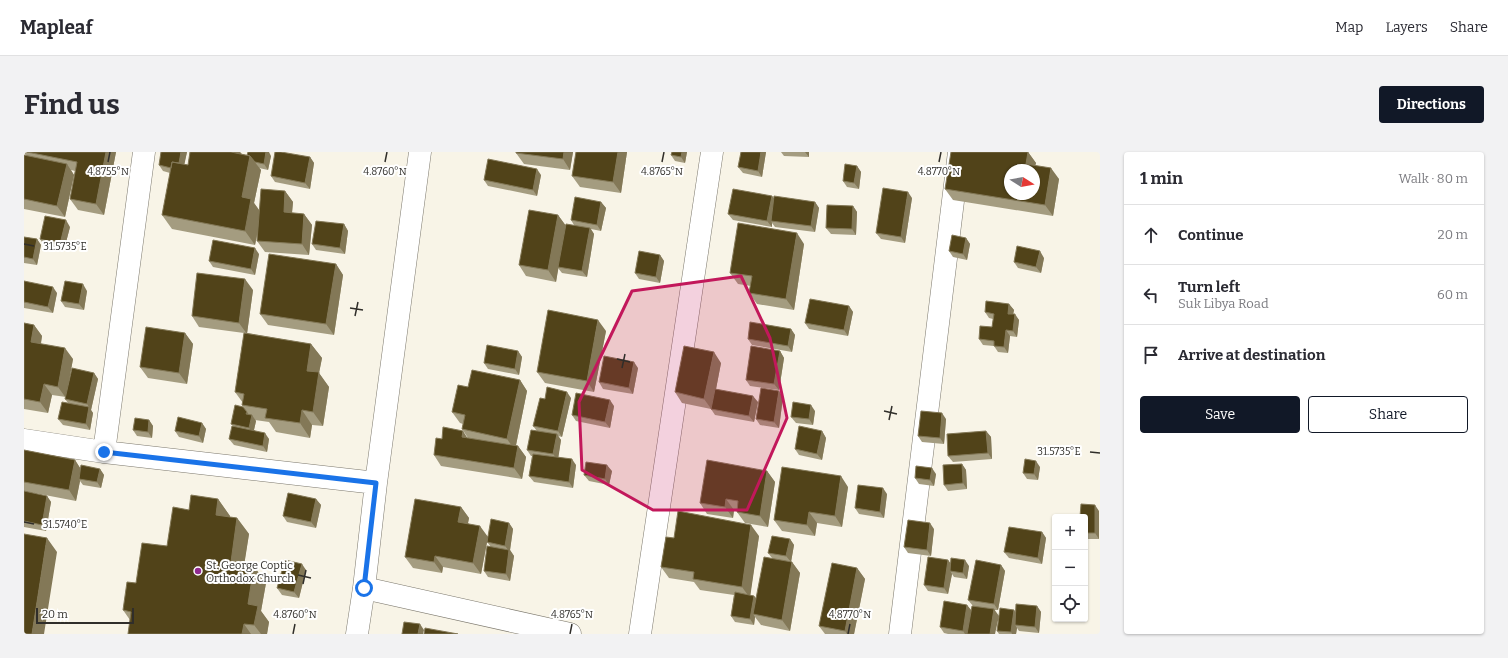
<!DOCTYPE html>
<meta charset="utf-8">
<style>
:root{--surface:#fff;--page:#f2f2f3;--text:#2b2b33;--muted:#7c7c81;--line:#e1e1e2;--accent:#111827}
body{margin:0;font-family:Bitter,serif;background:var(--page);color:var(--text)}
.controls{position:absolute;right:12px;bottom:12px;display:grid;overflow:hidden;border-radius:4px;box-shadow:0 1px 3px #0004}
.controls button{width:36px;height:36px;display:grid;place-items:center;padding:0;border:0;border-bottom:1px solid var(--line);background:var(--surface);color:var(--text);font:20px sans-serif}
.compass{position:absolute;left:980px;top:12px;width:36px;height:36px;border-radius:50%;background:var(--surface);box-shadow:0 1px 3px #0004;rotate:101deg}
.scale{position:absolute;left:12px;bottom:10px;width:98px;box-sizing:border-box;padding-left:4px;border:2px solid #302e2a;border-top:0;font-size:11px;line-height:14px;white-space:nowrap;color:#302e2a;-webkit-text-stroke:3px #fff;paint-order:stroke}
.stop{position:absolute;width:12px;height:12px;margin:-9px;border:3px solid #1a73e8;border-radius:50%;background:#fff}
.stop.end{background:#1a73e8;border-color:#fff;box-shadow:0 1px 4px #0008}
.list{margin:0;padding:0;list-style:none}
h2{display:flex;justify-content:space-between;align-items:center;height:52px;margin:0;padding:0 16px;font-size:17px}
h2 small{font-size:13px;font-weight:400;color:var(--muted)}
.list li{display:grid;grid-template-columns:26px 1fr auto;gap:12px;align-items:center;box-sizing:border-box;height:60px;padding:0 16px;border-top:1px solid var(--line)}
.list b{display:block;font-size:15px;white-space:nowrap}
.list p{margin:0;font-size:13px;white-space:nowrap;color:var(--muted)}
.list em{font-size:13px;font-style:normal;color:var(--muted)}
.actions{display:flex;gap:8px;padding:12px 16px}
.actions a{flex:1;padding:9px 0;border:1px solid var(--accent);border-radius:4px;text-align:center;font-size:14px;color:var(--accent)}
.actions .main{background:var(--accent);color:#fff}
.icon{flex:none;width:22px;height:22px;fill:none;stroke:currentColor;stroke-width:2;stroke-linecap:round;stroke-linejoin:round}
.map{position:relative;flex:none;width:1076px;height:482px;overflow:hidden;border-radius:4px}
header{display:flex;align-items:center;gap:24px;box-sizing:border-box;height:56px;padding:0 20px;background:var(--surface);border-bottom:1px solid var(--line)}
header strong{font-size:19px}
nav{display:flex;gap:22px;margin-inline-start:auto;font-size:14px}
.intro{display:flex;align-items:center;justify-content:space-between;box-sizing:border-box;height:96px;padding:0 24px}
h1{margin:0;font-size:28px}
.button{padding:10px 18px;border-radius:4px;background:var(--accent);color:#fff;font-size:14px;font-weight:700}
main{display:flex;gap:24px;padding:0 24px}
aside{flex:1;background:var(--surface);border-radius:4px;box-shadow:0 1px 3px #0004}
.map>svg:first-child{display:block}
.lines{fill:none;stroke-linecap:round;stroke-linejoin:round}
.street-casing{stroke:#7c786d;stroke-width:23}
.street{stroke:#fff;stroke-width:22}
.wall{fill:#a49c80}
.shaded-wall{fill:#837857}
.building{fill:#514319;stroke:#837857;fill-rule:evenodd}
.route{stroke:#1a73e8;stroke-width:5}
.marked{fill:#c2185b;fill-opacity:0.2;stroke:#c2185b;stroke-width:3;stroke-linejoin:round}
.ticks{fill:none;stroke:#302e2a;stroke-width:1.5}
.poi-dot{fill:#902a90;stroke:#fff;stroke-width:1.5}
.labels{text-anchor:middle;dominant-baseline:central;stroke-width:4;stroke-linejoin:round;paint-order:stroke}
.poi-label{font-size:11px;fill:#302e2a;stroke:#fff;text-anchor:start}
.ticks-label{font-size:10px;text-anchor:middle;fill:#302e2a;stroke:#fff;stroke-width:4;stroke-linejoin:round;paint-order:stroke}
</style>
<header>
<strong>Mapleaf</strong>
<nav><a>Map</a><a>Layers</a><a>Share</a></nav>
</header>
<div class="intro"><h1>Find us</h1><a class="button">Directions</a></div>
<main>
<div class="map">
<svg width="1076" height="482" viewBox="0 0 1076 482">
<rect width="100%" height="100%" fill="#f8f4e7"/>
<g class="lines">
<defs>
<path id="street" d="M0,288L80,300L352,331
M80,300L120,0
M340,436L546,482
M333,482L340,436L352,331L396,0
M616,482L688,0
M876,482L935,0"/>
</defs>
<use href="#street" class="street-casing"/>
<use href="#street" class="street"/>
</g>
<path class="wall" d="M0,0H92L80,63L54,58L46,47L51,19L47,18L50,23L41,65L0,57V3L2,4Z
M163,0L160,12L164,13L166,0H216L218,2L223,3L247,4L244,18L235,16L237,18L230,51L236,59L261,39L269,50L268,61L280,62L288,73L285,103L241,100L233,89L234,80L231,93L148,77L138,63L146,21L139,19L135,13Z
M549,0L546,18L500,12L492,1Z
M552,0H603L597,41L556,35L548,24Z
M648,0H663L661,11L651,9L647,3Z
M742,0L738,25L719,21L714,15Z
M757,0H785V5L760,4Z
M1004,0L1012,11L1011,13L1035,27L1029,64L929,48L921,37Z
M286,5L290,11L286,37L251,30L247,24Z
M833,14L837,20L835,37L823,35L819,29Z
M517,23L513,44L464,34L460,28Z
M748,44L750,47L791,50L795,56L791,80L751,75L748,71V75L709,68L704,62Z
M888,46L881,91L857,87L852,81Z
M577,50L582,56L577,79L567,77L570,82L563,125L538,121L534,116L532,130L502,124L495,113L534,63L542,74L550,73L547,68Z
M829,54L833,60L832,83L807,82L802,76Z
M320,72L324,79L321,102L292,98L288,92Z
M46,75L40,98L20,93L16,87Z
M0,85L13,87L17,93L13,113L0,111Z
M942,86L946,92L943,108L929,105L925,99Z
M780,92L770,158L733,152L725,141L727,134L714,132L706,121Z
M235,102L231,123L189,115L185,109Z
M636,103L640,109L636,131L615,127L611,121Z
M1020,106L1017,121L994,116L990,110Z
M312,112L319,123L310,183L244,173L236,162Z
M0,129L33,141L29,161L0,156Z
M229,138L223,181L287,192L298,206L295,221L305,235L299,274L288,273L286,286L252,280L245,270L231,268L232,269L230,278L245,287L243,300L210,293L205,287L209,274L207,272L219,255L218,253L219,251L211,240L220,181L175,175L168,164Z
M63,139L60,158L41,155L37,149Z
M985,152L990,158L989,162L995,168L993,185L986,184L984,201L974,200L970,194L959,193L955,187L968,175L969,167L965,166L961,160Z
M825,154L829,160L824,184L785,177L781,171Z
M0,171L10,173L18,184L17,192L49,207L44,233L70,221L74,227L67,258L69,261L66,278L39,273L34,267L44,251L41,247L42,245L28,243L24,261L0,257Z
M767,177L771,183L768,200L728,193L724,187Z
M582,179L570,240L521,231L513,220Z
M161,181L169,192L163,232L124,226L116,215Z
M494,199L498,205L495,223L464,217L460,211Z
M756,199L760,206L755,238L726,234L722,228Z
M697,211L692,237L734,250L730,270L691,263L687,257L658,251L651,240Z
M614,216L609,242L579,237L575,230Z
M496,228L503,239L492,293L494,294L502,305L498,327L417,314L410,303L418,287L444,286L438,277L439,272L436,271L428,260L444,235Z
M759,245L755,276L736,273L732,267Z
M547,246L538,285L534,284L537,288L534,305L552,313L549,336L510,330L505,324L508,304H507L503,298L513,279L509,274L521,247Z
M590,254L586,276L552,269L548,263Z
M791,259L789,273L772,271L767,265Z
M922,267L920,292L898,290L894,284Z
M125,268L129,274L128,286L113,284L109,278Z
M178,271L182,277L179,291L155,285L151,279Z
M798,279L802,286L798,308L775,303L771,297Z
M962,279L967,285L968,307L929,310L924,304Z
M0,298L51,308L56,316L76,317L80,323L77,336L59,333L56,329L52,349L0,339Z
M938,312L942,318L943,337L924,339L920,333Z
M1016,315L1014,328L1003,327L999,321Z
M588,319L585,333L565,329L560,323Z
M743,319L751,330L744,375L721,371L713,360V359L710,358L709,366L683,362L676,351Z
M912,322L910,334L895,332L891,326Z
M824,335L818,375L793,371L791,384L758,379L750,368Z
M0,339L23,344L27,350L22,379L0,375Z
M863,342L860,366L835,362L831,356Z
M194,347L206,364V365L213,366L225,382L220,412L242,431L237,459L245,470L243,482H104L106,468L99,458L112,431L143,394L165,358Z
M292,347L297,353L292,376L263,370L259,364Z
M437,355L445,366L444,371L464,385L457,422L419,415L418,421L389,416L381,405Z
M1075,359V387H1061V365Z
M485,371L489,377L486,398L490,404L486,429L464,425L460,419L467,395L463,390Z
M910,377L907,404L884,401L880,395Z
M1018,380L1022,386L1018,412L985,406L980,400Z
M735,384L726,443L730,444L732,446L748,406L744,401L766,387L770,393L767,410H768L776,421L766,479L737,473L731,465L730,473L711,470L707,464L710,443L676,438L670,430L645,426L637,415L650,386Z
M924,408L927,412L945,414L943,427L930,425L928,422L924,442L904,439L900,433Z
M977,413L981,419L974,458H971V482H924L920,481L916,475L943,453L947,459L949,454L944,448Z
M833,416L841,427L830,482H801L795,474Z
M282,418L275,446L258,443L253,436Z
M1013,454L1017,460L1015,481L995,479L993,476L992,482H975L973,479L992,461Z"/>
<path class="shaded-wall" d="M82,0H92L80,63L72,52Z
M157,0H163L158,24L154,18Z
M206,0H216L218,3Z
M242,0H245L247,4L244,18L240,12Z
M540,0H549L546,18L539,7Z
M594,0H603L597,41L589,30Z
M658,0H663L661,11L657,5Z
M737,0H742L738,25L734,19Z
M781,0H785V5Z
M1004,0L1012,11L1010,19L1002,12Z
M226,4L237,18L230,51L237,61L231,93L221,79L218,45Z
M286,5L290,11L286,37L281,31Z
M43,12L50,23L41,65L33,54Z
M833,14L837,20L835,37L830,31Z
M1027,16L1035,27L1029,64L1021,53Z
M513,17L517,23L513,44L509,38Z
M261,39L269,50L267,71L260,60Z
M884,40L888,46L881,91L877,85Z
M748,44L752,50L747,69L748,71V75L743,69Z
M577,50L582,56L577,79L573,73Z
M791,50L795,56L791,80L787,74Z
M829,54L833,60L832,83L828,77Z
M280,62L288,73L285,103L278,92Z
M534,63L542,74L532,130L524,118Z
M42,68L46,75L40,98L36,92Z
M320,72L324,79L321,102L316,96Z
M566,76L570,82L563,125L558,119Z
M773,81L780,92L770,158L762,147Z
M942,86L946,92L943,108L939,102Z
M13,87L17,93L13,113L9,107Z
M231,96L235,102L231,123L227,117Z
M1016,99L1020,106L1017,121L1012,115Z
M636,103L640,109L636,131L632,125Z
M312,112L319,123L310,183L302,172Z
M221,127L229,138L223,182L215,171Z
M59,132L63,139L60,158L55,152Z
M29,135L33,141L29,161L24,155Z
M985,152L990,158L988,168L984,162Z
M825,154L829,160L824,184L820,178Z
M991,162L995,168L993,185L989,179Z
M574,168L582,179L570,240L563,229Z
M10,173L18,184L15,201L7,190Z
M767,177L771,183L768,200L764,194Z
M982,178L986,184L984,201L980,195Z
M161,181L169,192L163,232L155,221Z
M287,192L298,206L295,221L305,235L299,274L289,260L283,219Z
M41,196L49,207L42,246L34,235Z
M494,199L498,205L495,223L491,217Z
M756,199L760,206L755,238L750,232Z
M690,200L697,211L688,258L680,247Z
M610,210L614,216L609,242L605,236Z
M70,221L74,227L67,258L63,252Z
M496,228L503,239L491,298L483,287Z
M20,232L28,243L24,261L16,250Z
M755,239L759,245L755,276L750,270Z
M543,240L547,246L538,285L534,279Z
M729,244L734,250L730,270L725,264Z
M586,248L590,254L586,276L581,270Z
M787,253L791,259L789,273L785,267Z
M65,255L69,261L66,278L62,272Z
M278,258L288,273L286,286L276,271Z
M223,260L227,266L228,263L232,269L229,282L225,276L222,262Z
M918,261L922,267L920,292L916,286Z
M125,268L129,274L128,286L124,280Z
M178,271L182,277L179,291L175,284Z
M439,279L446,290L438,285Z
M798,279L802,286L798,308L793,302Z
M962,279L967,285L968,307L964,301Z
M241,281L245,287L243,300L239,294Z
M533,282L537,288L534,308L529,302Z
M494,294L502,305L498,327L490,316Z
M548,307L552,313L549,336L545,330Z
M51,308L58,319L55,327L56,329L52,349L45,338Z
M1012,309L1016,315L1014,328L1010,322Z
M938,312L942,318L943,337L939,331Z
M583,313L588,319L585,333L581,327Z
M908,316L912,322L910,334L906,328Z
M76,317L80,323L77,336L73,330Z
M743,319L751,330L744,375L736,364Z
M817,324L824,335L818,375L811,364Z
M859,336L863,342L860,366L856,360Z
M23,344L27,350L22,379L18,373Z
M194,347L206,364L203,379L192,363Z
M292,347L297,353L292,376L287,370Z
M702,347L710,358L709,366L701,355Z
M1071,353L1075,359V387L1071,381Z
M437,355L445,366L442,381L434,370Z
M785,360L793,371L791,384L783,373Z
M213,366L225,382L218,427L207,410Z
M485,371L489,377L486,398L490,404L486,429L482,422L485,399L481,394Z
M906,371L910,377L907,404L903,398Z
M727,373L735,384L726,446L718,435Z
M456,374L464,385L457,422L449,411Z
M1018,380L1022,386L1018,412L1014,406Z
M23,386L33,400L20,482H8Z
M766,387L770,393L767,410L762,404Z
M411,404L419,415L418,421L410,410Z
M924,408L929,415L926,419L928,422L924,442L920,436Z
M941,408L945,414L943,427L939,421Z
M768,410L776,421L766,479L758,468Z
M278,412L282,418L275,446L270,440Z
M977,413L981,419L974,458L970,452Z
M230,414L242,431L237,459L245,470L243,482H237L230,473L224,452Z
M833,416L841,427L830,482H823L821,479Z
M730,444L735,450L729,462L731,465L730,473L726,467Z
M943,453L948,459L944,482H941L939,479Z
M1013,454L1017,460L1015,481L1011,475Z
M970,457L975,464L971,482H966Z
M990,458L994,464L991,473L993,476L992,482H988L987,480Z
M220,472L227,482H218Z
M396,472L400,478L399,482H394Z"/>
<path class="building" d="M3,0H82L72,52L46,47L53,10Z
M137,0H157L155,11L148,10L147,16L135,13Z
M166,0H207L226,4L218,45L227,47L221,79L138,63L148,10L164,13Z
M224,0H242L240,12L231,10L226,4L223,3Z
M251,0H257L286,5L281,31L247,24Z
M492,0H540L539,7L492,1Z
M552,0H594L589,30L548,24Z
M648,0H658L657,5L647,3Z
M717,0H737L734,19L714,15Z
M927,0H1004L1002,12L1027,16L1021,53L921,37ZM986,18H1010V42H986Z
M0,3L43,12L33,54L0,47Z
M464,7L513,17L509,38L460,28Z
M821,12L833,14L830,31L819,29Z
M859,36L884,40L877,85L852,81Z
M237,37L261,39L260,60L280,62L278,92L233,89Z
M709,37L748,44L743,69L704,62Z
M750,44L791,50L787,74L747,69Z
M551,45L577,50L573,73L547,68Z
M803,53L829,54L828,77L802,76Z
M505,58L534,63L524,118L495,113Z
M21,64L42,68L36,92L16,87Z
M292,69L320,72L316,96L288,92Z
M714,71L773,81L762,147L725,141L728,124L706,121Z
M542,72L566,76L558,119L534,115Z
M928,83L942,86L939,102L925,99Z
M0,85L13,87L9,107L0,105Z
M189,88L231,96L227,117L185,109Z
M993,94L1016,99L1012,115L990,110Z
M615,99L636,103L632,125L611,121Z
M245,102L312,112L302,172L236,162Z
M173,121L221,127L215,171L168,164Z
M0,129L29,135L24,155L0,150Z
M41,129L59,132L55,152L37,149Z
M786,147L825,154L820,178L781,171Z
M962,149L985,152L984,162H991L989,179L982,178L980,195L970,194V189L955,187L956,174L968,175L970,162L961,160Z
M524,158L574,168L563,229L513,220Z
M726,170L767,177L764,194L724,187Z
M0,171L10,173L7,190L41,196L34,235L20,232L16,250L0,247Z
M122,175L161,181L155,221L116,215Z
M220,181L287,192L283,219L295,220L289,260L278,258L276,271L241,266L243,257L218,253L220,242L211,240Z
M463,193L494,199L491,217L460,211Z
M660,194L690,200L680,247L651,240Z
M727,194L756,199L750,232L722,228Z
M580,204L610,210L605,236L575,230Z
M48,216L70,221L63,252L41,247Z
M448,218L496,228L483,287L438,277L441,263L428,260L434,233L444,235Z
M523,235L543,240L534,279L509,274L516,246L521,247Z
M737,236L755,239L750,270L732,267Z
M691,237L729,244L725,264L687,257Z
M552,241L586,248L581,270L548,263Z
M38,250L65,255L62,272L34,267Z
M769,250L787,253L785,267L767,265Z
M211,253L219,255L223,260L222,262L228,263L225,276L207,272Z
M897,259L918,261L916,286L894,284Z
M154,265L178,271L175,284L151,279Z
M111,266L125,268L124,280L109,278Z
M208,274L241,281L239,294L205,287Z
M775,274L798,279L793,302L771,297Z
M419,275L439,279L438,285L494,294L490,316L410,303L412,286L418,287Z
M507,278L533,282L529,302L503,298Z
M962,279L964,301L924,304L923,282Z
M0,298L51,308L45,338L0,330Z
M509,302L548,307L545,330L505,324Z
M1001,307L1012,309L1010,322L999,321Z
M683,308L743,319L736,364L713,360L714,349L702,347L701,355L676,351Z
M562,310L583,313L581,327L560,323Z
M938,312L939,331L920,333L919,313Z
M57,313L76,317L73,330L55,327Z
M892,314L908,316L906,328L891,326Z
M758,315L817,324L811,364L785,360L783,373L750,368Z
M834,333L859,336L856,360L831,356Z
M0,339L23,344L18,373L0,369Z
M264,341L292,347L287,370L259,364Z
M167,343L194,347L192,363L213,366L207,410L230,414L224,452L234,454L230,473L220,472L218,482H104L107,460L99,458L103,430L112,431L118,391L143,394L149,355L165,358Z
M391,347L437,355L434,370L456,374L449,411L411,404L410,410L381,405Z
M1057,352L1071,353V381H1061V365H1056Z
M654,359L727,373L718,435L669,427L670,420L637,415L642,385L650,386Z
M467,367L485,371L481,394L463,390Z
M884,368L906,371L903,398L880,395Z
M985,375L1018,380L1014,406L980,400Z
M0,382L23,386L8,482H0Z
M748,384L766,387L762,404L744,401Z
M463,394L485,398L482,422L460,419Z
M740,405L768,410L758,468L729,462Z
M904,405L924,408L920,436L900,433Z
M927,406L941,408L939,421L926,419Z
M261,408L278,412L270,440L253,436Z
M952,408L977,413L970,452L944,448Z
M808,411L833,416L821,479L795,474Z
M711,440L730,444L726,467L707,464Z
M920,449L943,453L939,479L916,475Z
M992,452L1013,454L1011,475L991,473Z
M948,454L970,457L966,482H943Z
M976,456L990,458L987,480L973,479Z
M380,470L396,472L394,482H378Z
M401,476L434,482H400Z"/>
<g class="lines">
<path class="route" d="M80,300L352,331L340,436"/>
</g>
<path class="marked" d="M717,124L746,186L763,266L723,358H629L558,318L555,250L608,139Z"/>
<path class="ticks" d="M84,10L86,0M361,10L363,0M638,10L640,0M915,10L917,0M0,92L10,94M326,156L339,158M331,164L334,150M593,207L606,210M598,216L601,202M860,259L873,262M865,268L868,254M1066,300L1076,301M0,370L10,372M274,423L287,426M279,432L282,418M269,482L271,472M546,482L548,472M824,482L826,472"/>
<circle class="poi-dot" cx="174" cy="419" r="4"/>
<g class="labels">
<g class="poi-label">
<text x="182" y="413">St. George Coptic<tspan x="182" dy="13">Orthodox Church</tspan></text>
</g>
</g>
<g class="ticks-label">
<text x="84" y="23">4.8755°N</text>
<text x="361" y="23">4.8760°N</text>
<text x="638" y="23">4.8765°N</text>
<text x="915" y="23">4.8770°N</text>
<text x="41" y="98">31.5735°E</text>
<text x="1035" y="303">31.5735°E</text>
<text x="41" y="376">31.5740°E</text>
<text x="271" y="466">4.8760°N</text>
<text x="548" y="466">4.8765°N</text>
<text x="826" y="466">4.8770°N</text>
</g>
</svg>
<div class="controls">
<button>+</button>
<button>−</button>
<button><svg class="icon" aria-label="locate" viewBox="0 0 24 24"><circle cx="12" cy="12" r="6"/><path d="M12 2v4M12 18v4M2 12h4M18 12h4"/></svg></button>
</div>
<svg class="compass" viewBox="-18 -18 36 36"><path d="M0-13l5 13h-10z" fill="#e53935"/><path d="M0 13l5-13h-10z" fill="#7c7c81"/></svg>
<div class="scale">20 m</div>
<div class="stop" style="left:340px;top:436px"></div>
<div class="stop end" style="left:80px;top:300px"></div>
</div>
<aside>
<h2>1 min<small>Walk · 80 m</small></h2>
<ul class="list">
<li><svg class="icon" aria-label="ahead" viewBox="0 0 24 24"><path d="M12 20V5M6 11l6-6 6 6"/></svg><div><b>Continue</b></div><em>20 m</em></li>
<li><svg class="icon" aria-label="left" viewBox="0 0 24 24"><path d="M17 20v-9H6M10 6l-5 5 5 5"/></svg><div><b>Turn left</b><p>Suk Libya Road</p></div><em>60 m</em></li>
<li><svg class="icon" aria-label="arrive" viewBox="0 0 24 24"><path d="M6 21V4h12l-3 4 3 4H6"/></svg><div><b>Arrive at destination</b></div></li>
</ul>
<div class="actions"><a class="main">Save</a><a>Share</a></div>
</aside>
</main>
